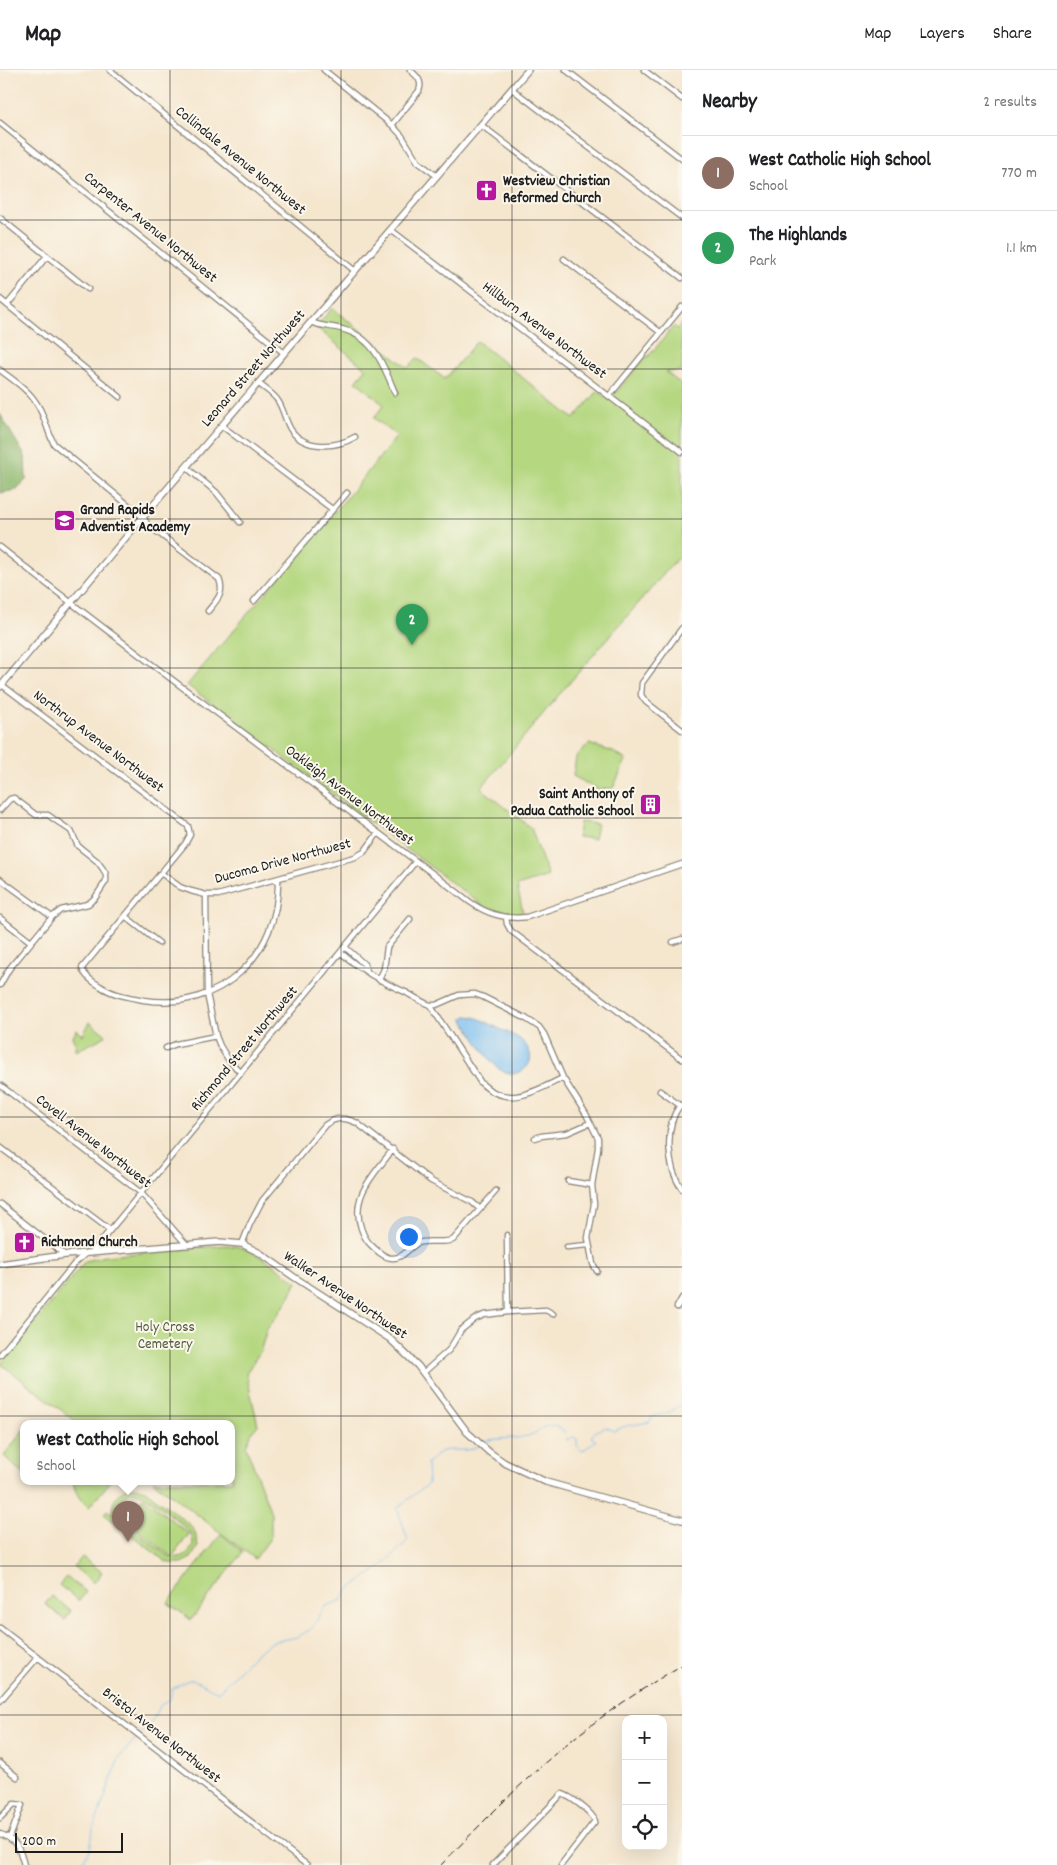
<!DOCTYPE html>
<meta charset="utf-8">
<style>
:root{--surface:#fff;--page:#f2f2f2;--text:#202124;--muted:#757577;--line:#e0e0e0;--accent:#0b8043}
body{margin:0;font-family:Dekko,sans-serif;background:var(--page);color:var(--text)}
.controls{position:absolute;right:15px;bottom:15px;display:grid;overflow:hidden;border-radius:10px;box-shadow:0 5px 20px #0002}
.controls button{width:45px;height:45px;display:grid;place-items:center;padding:0;border:0;border-bottom:1px solid var(--line);background:var(--surface);color:var(--text);font:25px sans-serif}
.scale{position:absolute;left:15px;bottom:12px;width:108px;box-sizing:border-box;padding-left:5px;border:2px solid #1c1c1c;border-top:0;font-size:14px;line-height:18px;white-space:nowrap;color:#1c1c1c;-webkit-text-stroke:4px #fbf7ec;paint-order:stroke}
.you{position:absolute;left:408px;top:1166px;width:18px;height:18px;margin:-12px;border:4px solid #fff;border-radius:50%;background:#1a73e8;box-shadow:0 0 0 8px #1a73e833}
.badge{display:grid;place-items:center;width:32px;height:32px;border-radius:50%;background:var(--accent);color:#fff;font-size:16px;font-weight:700}
.pin{position:absolute;translate:-50% -41px;filter:drop-shadow(0 1px 2px #0008)}
.pin::after{content:'';position:absolute;top:26px;width:18px;height:15px;background:inherit;clip-path:polygon(0 0,100% 0,50% 100%)}
.popup{position:absolute;left:20px;top:1350px;width:215px;height:65px;box-sizing:border-box;display:grid;place-content:center;border-radius:10px;background:var(--surface);filter:drop-shadow(0 1px 4px #0005);font-size:16px;white-space:nowrap;color:var(--muted)}
.popup b{font-size:19px;color:var(--text)}
.popup::after{content:'';position:absolute;left:50%;top:100%;margin-left:-10px;border:10px solid transparent;border-top-color:var(--surface)}
.list{margin:0;padding:0;list-style:none}
h2{display:flex;justify-content:space-between;align-items:center;height:65px;margin:0;padding:0 20px;font-size:21px}
h2 small{font-size:16px;font-weight:400;color:var(--muted)}
.list li{display:grid;grid-template-columns:32px 1fr auto;gap:15px;align-items:center;box-sizing:border-box;height:75px;padding:0 20px;border-top:1px solid var(--line)}
.list b{display:block;font-size:19px;white-space:nowrap}
.list p{margin:0;font-size:16px;white-space:nowrap;color:var(--muted)}
.list em{font-size:16px;font-style:normal;color:var(--muted)}
.icon{flex:none;width:28px;height:28px;fill:none;stroke:currentColor;stroke-width:2;stroke-linecap:round;stroke-linejoin:round}
.map{position:relative;flex:none;width:682px;height:1795px;overflow:hidden}
header{display:flex;align-items:center;gap:30px;box-sizing:border-box;height:70px;padding:0 25px;background:var(--surface);border-bottom:1px solid var(--line)}
header strong{font-size:24px}
nav{display:flex;gap:28px;margin-inline-start:auto;font-size:18px}
main{display:flex}
aside{flex:1;background:var(--surface)}
.map>svg:first-child{display:block}
.green{fill:#b4d77f;stroke:#687a4e;fill-rule:evenodd}
.forest{fill:#8fb86e;stroke:#566a45}
.water{fill:#7abdf0;stroke:#4b6c86}
.lines{fill:none;stroke-linecap:round;stroke-linejoin:round}
.stream{stroke:#7abdf0;stroke-width:1}
.minor-casing{stroke:#888175;stroke-width:7}
.major-casing{stroke:#888175;stroke-width:8}
.minor{stroke:#fff;stroke-width:4.5}
.major{stroke:#fff;stroke-width:5.5}
.rail{stroke:#1c1c1c;stroke-width:1;stroke-dasharray:8 4;stroke-linecap:butt}
.grid{fill:none;stroke:#1c1c1c;stroke-width:1;stroke-opacity:0.55}
.labels{text-anchor:middle;dominant-baseline:central;stroke-width:4;stroke-linejoin:round;paint-order:stroke}
.street-label{font-size:15px;fill:#1c1c1c;stroke:#fbf7ec}
.poi-label{font-size:15px;font-weight:bold;fill:#1c1c1c;stroke:#fbf7ec;text-anchor:start}
.park-label{font-size:15px;fill:#515d3f;stroke:#fbf7ec}
</style>
<header>
<strong>Map</strong>
<nav><a>Map</a><a>Layers</a><a>Share</a></nav>
</header>
<main>
<div class="map">
<svg width="682" height="1795" viewBox="0 0 682 1795">
<rect width="100%" height="100%" fill="#fbf7ec"/>
<filter id="ink" filterUnits="userSpaceOnUse"><feTurbulence type="fractalNoise" baseFrequency=".02" numOctaves="2"/><feDisplacementMap in="SourceGraphic" scale="10" xChannelSelector="R" yChannelSelector="G"/><feConvolveMatrix kernelMatrix="1 2 1 2 8 2 1 2 1" color-interpolation-filters="sRGB"/></filter>
<filter id="wash" filterUnits="userSpaceOnUse"><feTurbulence type="fractalNoise" baseFrequency=".0096" numOctaves="4" result="noise"/><feDisplacementMap in="SourceGraphic" scale="20" xChannelSelector="R" yChannelSelector="G"/><feGaussianBlur stdDeviation="1.12" result="paint"/><feColorMatrix in="noise" values="0 0 0 0 0 0 0 0 0 0 0 0 0 0 0 0 0 1.4 0 .05"/><feComposite in="paint" operator="in"/></filter>
<g filter="url(#wash)">
<rect width="100%" height="100%" fill="#f5e6ce"/>
<path class="green" d="M332,238L408,298L417,288L445,309L477,271L574,349L598,321L610,330L646,286L648,287L674,256L677,259L682,253V301L666,302L682,315V483L558,626L481,718L531,758L548,806L517,816L523,842L516,845L487,839L187,615L349,425L397,366L374,348L384,335L356,311L366,299L316,257Z
M589,674L613,682L626,690L613,718L597,719L573,706L576,687Z
M580,752L597,754L594,769L578,767Z
M90,952L105,964L106,966L76,981L75,978L77,977L72,967L77,960L83,965Z
M227,1175C254,1177 276,1197 297,1212L287,1232L267,1259L260,1282L246,1303L258,1355L252,1362L246,1376L271,1443V1467L255,1489L153,1411H232V1353H78L1,1294L85,1191L105,1186Z
M24,1359V1405L4,1386Z
M73,1411H111L89,1437C79,1430 75,1422 73,1411Z
M129,1417H134L145,1420L189,1454L195,1462L198,1476L191,1488L181,1493H169L165,1491L104,1444L107,1440L112,1444C111,1431 117,1422 129,1417ZM130,1422C134,1422 138,1422 141,1424C149,1427 186,1456 190,1463C200,1479 183,1490 169,1487L121,1451C113,1439 118,1428 130,1422Z
M143,1427L189,1464L172,1487L124,1450Z
M221,1464L243,1482L191,1550L168,1533Z
M82,1487L102,1502L94,1513L74,1497Z
M66,1507L86,1522L79,1531L59,1515Z
M52,1526L71,1541L65,1550L45,1534Z"/>
<path class="forest" d="M0,344L25,386L26,410L16,420L0,423Z"/>
<path class="water" d="M466,946C477,946 488,953 498,958C506,962 518,966 524,973C543,994 516,1012 499,999C485,987 475,967 465,952L464,948Z"/>
<g class="lines">
<path class="stream" d="M482,1372C498,1366 517,1371 533,1364C538,1362 542,1357 547,1356C554,1354 560,1359 565,1362L566,1370L573,1367L577,1369V1376L582,1381L596,1371L592,1368V1365L596,1361L606,1357L613,1361L626,1356L650,1352L652,1347L667,1343L682,1334
M140,1664L154,1648L159,1636L170,1630L172,1619C177,1617 185,1610 191,1610C196,1609 211,1619 218,1622L255,1584L272,1572L297,1567L311,1559L325,1537L342,1530L347,1521L382,1496L408,1470L397,1438L428,1414L427,1394C432,1390 437,1383 443,1381C454,1378 471,1384 479,1375
M79,1795L90,1780L93,1760L119,1688L137,1667"/>
</g>
</g>
<g filter="url(#ink)">
<g class="lines">
<defs>
<path id="minor" d="M110,0L355,201
M324,0L392,55L402,66L418,92L437,106
M566,0L682,89
M644,0L682,29
M512,19L682,148
M0,53L284,283
M392,55L419,21C423,11 417,6 410,0
M481,55L682,208
M0,148L88,219
M391,160L682,382
M564,189L660,262
M0,229L120,327
M7,235L47,186
M311,252C322,257 333,256 345,260C374,268 385,298 395,323
M0,300C13,310 29,320 37,334C45,346 47,361 54,374L143,447L148,455L219,509C225,523 217,530 208,541
M258,313C265,319 274,324 278,331C284,340 285,351 291,360C305,380 336,378 355,367
M609,326L682,237
M222,356L332,439
M186,397L216,422L240,452
M0,477C153,599 314,713 470,832C487,844 505,850 527,847L682,794
M254,531L347,423
M682,558L642,613L641,625L646,632L682,660
M2,615L188,756L190,765L185,774L82,898C84,906 93,912 100,916C113,925 129,927 144,930C220,942 280,885 278,809
M0,740L10,729L14,728L36,745H48L71,761L78,776L97,791L103,799L106,804V811L95,828L88,834L61,840L52,847L9,899L0,915
M161,803L180,817L191,821L206,825H218L355,787L364,782L378,763
M0,809L52,847
M206,825L207,924L216,966L220,976L228,989L241,1003
M125,846L159,873
M506,847L507,854L511,861L682,989
M0,848L31,872
M673,872L682,869
M345,877L364,894L367,901
M341,883C360,899 381,912 405,922C413,926 421,932 430,935H436L459,925L475,924L483,927L525,948L539,957L544,964L563,1008L586,1044L598,1068V1078L592,1115L594,1134L588,1168L593,1194L597,1201
M379,910L384,899L387,877L410,849
M430,935L481,1013C508,1039 535,1021 563,1008
M166,978L176,974L216,966
M0,1015L141,1123L187,1175
M660,1021L681,1036
M680,1035C664,1057 667,1098 682,1119
M535,1068L541,1066L567,1063L590,1053
M0,1077L110,1160
M393,1079C375,1104 350,1125 361,1158C363,1164 365,1169 370,1174C376,1180 384,1188 392,1188C403,1189 409,1177 418,1173C429,1169 441,1174 453,1170L496,1121
M568,1111L592,1115
M0,1134L65,1185
M507,1165L508,1242
M242,1174L250,1154L262,1131L325,1055C336,1047 345,1047 357,1053L431,1111L472,1132L480,1139
M567,1177L588,1175
M92,1182L416,791
M677,1237L682,1228
M0,1285L75,1193L86,1183
M423,1303L449,1280L461,1260L475,1249L484,1245L508,1242L546,1240L553,1244
M0,1558L307,1795
M0,1631L38,1587
M0,1693L17,1707
M0,1748L14,1734L22,1735L10,1767
M0,1764C16,1769 20,1779 24,1795
M493,1795L562,1724C570,1726 593,1743 595,1751L561,1795"/>
<path id="major" d="M0,617L143,447L528,0
M0,1194L65,1185L219,1172L242,1174L260,1183L294,1207L390,1269L418,1296L467,1362L489,1382L505,1393L546,1412L682,1450"/>
</defs>
<use href="#minor" class="minor-casing"/>
<use href="#major" class="major-casing"/>
<use href="#minor" class="minor"/>
<use href="#major" class="major"/>
<path class="rail" d="M441,1795C482,1753 523,1710 568,1673C604,1644 643,1618 682,1595"/>
</g>
</g>
<path class="grid" d="M170,0V1795M341,0V1795M512,0V1795M0,150H682M0,299H682M0,449H682M0,598H682M0,748H682M0,898H682M0,1047H682M0,1197H682M0,1346H682M0,1496H682M0,1645H682"/>
<defs>
<symbol id="church-square" viewBox="-11 -11 22 22"><rect x="-9" y="-9" width="18" height="18" rx="4" fill="#b5179e" stroke="#fbf7ec"/><path d="M-1.2-6h2.4v3.5h3.3v2.4h-3.3V6h-2.4V-.1h-3.3v-2.4h3.3Z" fill="#fff"/></symbol>
<symbol id="school-square" viewBox="-11 -11 22 22"><rect x="-9" y="-9" width="18" height="18" rx="4" fill="#b5179e" stroke="#fbf7ec"/><path d="M0-5L7-2L0 1L-7-2ZM-4 1L0 2.5L4 1V4Q0 6-4 4Z" fill="#fff"/></symbol>
<symbol id="building-square" viewBox="-11 -11 22 22"><rect x="-9" y="-9" width="18" height="18" rx="4" fill="#b5179e" stroke="#fbf7ec"/><path d="M-4-6H4V6H1V3H-1V6H-4ZM-2.5-4.3h1.7v1.8h-1.7ZM.8-4.3h1.7v1.8H.8ZM-2.5-1h1.7V.8h-1.7ZM.8-1h1.7V.8H.8Z" fill="#fff"/></symbol>
</defs>
<g fill-rule="evenodd">
<use href="#church-square" x="474" y="108" width="25" height="25"/>
<use href="#school-square" x="52" y="438" width="25" height="25"/>
<use href="#building-square" x="638" y="722" width="25" height="25"/>
<use href="#church-square" x="12" y="1160" width="25" height="25"/>
</g>
<g class="labels">
<g class="street-label">
<text transform="translate(240 91) rotate(39)">Collindale Avenue Northwest</text>
<text transform="translate(150 158) rotate(39)">Carpenter Avenue Northwest</text>
<text transform="translate(544 261) rotate(37)">Hillburn Avenue Northwest</text>
<text transform="translate(254 299) rotate(-49)">Leonard Street Northwest</text>
<text transform="translate(98 672) rotate(37)">Northrup Avenue Northwest</text>
<text transform="translate(349 726) rotate(37)">Oakleigh Avenue Northwest</text>
<text transform="translate(283 792) rotate(-15)">Ducoma Drive Northwest</text>
<text transform="translate(245 979) rotate(-50)">Richmond Street Northwest</text>
<text transform="translate(93 1072) rotate(38)">Covell Avenue Northwest</text>
<text transform="translate(345 1226) rotate(34)">Walker Avenue Northwest</text>
<text transform="translate(161 1666) rotate(38)">Bristol Avenue Northwest</text>
</g>
<g class="poi-label">
<text x="503" y="112">Westview Christian<tspan x="503" dy="17">Reformed Church</tspan></text>
<text x="80" y="441">Grand Rapids<tspan x="80" dy="17">Adventist Academy</tspan></text>
<text x="634" y="725" text-anchor="end">Saint Anthony of<tspan x="634" dy="17">Padua Catholic School</tspan></text>
<text x="41" y="1173">Richmond Church</text>
</g>
<g class="park-label">
<text x="165" y="1258">Holy Cross<tspan x="165" dy="17">Cemetery</tspan></text>
</g>
</g>
</svg>
<div class="controls">
<button>+</button>
<button>−</button>
<button><svg class="icon" aria-label="locate" viewBox="0 0 24 24"><circle cx="12" cy="12" r="6"/><path d="M12 2v4M12 18v4M2 12h4M18 12h4"/></svg></button>
</div>
<div class="scale">200 m</div>
<div class="you"></div>
<div class="pin badge" style="left:128px;top:1472px;background:#8d6e63">1</div>
<div class="popup"><b>West Catholic High School</b>School</div>
<div class="pin badge" style="left:412px;top:575px;background:#2e9e5b">2</div>
</div>
<aside>
<h2>Nearby<small>2 results</small></h2>
<ul class="list">
<li><span class="badge" style="background:#8d6e63">1</span><div><b>West Catholic High School</b><p>School</p></div><em>770 m</em></li>
<li><span class="badge" style="background:#2e9e5b">2</span><div><b>The Highlands</b><p>Park</p></div><em>1.1 km</em></li>
</ul>
</aside>
</main>
